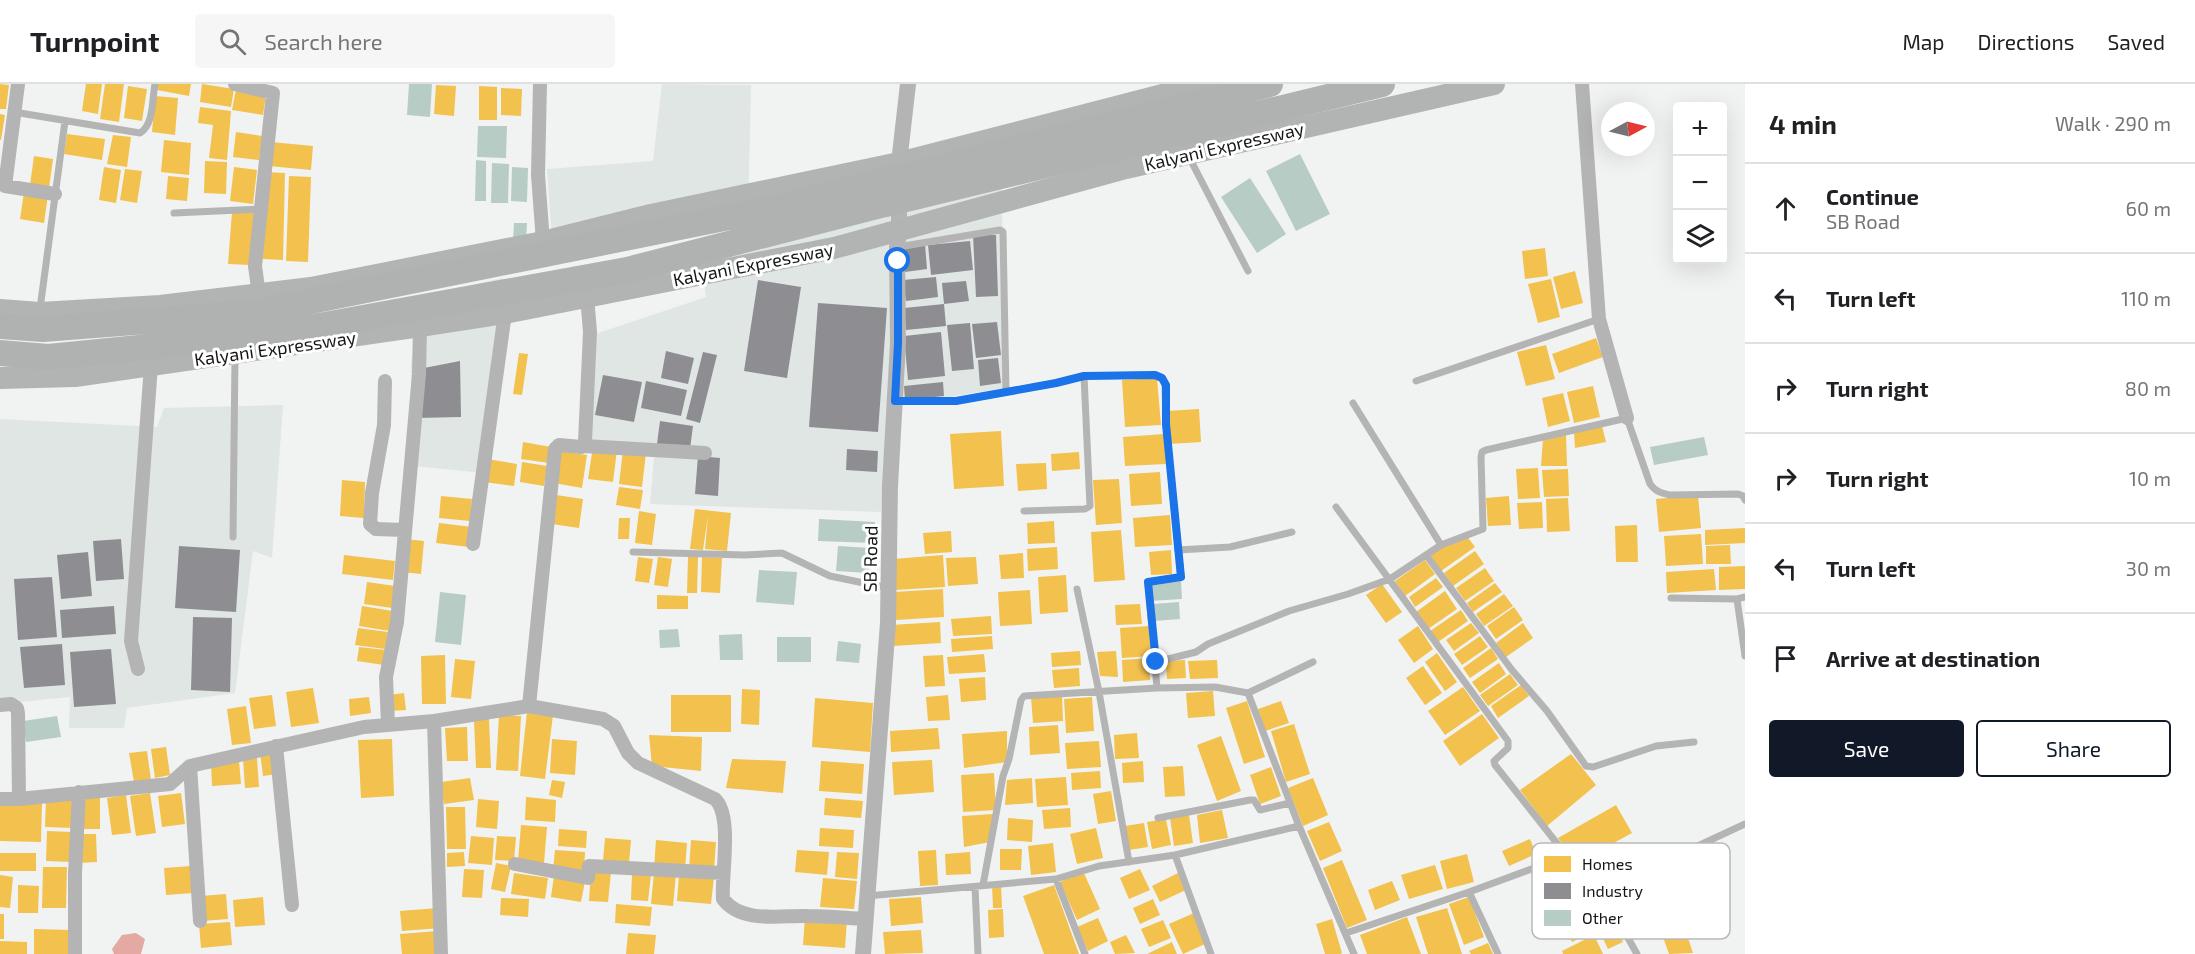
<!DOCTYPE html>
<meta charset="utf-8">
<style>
:root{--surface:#fff;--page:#f6f6f6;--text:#202124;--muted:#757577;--line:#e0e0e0;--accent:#111827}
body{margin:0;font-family:"Exo 2",sans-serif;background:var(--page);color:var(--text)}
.controls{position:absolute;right:18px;top:18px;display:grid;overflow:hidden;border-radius:6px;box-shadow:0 6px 24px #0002}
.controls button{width:54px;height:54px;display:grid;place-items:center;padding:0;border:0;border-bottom:2px solid var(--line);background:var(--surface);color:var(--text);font:30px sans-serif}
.compass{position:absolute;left:1601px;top:18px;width:54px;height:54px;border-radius:50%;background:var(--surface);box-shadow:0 6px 24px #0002;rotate:83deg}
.stop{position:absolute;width:18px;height:18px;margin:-14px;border:4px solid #1a73e8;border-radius:50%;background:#fff}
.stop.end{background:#1a73e8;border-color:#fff;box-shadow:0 2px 6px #0008}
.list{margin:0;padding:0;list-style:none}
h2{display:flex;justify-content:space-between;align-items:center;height:78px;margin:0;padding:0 24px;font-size:26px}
h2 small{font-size:20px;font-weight:400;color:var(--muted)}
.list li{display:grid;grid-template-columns:39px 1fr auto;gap:18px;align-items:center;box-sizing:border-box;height:90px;padding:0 24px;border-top:2px solid var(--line)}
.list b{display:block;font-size:22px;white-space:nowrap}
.list p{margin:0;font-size:20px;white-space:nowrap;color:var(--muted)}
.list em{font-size:20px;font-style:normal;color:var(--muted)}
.actions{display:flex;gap:12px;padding:18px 24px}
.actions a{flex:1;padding:14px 0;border:2px solid var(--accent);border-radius:6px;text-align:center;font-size:21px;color:var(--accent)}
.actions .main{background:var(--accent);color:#fff}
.icon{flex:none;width:33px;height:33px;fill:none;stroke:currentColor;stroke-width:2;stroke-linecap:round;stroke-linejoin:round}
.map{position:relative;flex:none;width:1745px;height:870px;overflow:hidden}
header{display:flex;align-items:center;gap:36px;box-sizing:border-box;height:84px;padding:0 30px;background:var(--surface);border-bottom:2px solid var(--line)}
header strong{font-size:28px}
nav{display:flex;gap:33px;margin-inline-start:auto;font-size:21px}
.search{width:420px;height:54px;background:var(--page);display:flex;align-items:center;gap:15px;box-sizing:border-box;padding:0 21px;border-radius:6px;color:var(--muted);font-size:22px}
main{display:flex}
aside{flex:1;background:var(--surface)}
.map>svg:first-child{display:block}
.built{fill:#dfe6e3}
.water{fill:#e4a9a3}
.homes{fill:#f2c14e}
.industry{fill:#8d8d92}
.building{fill:#b7ccc5}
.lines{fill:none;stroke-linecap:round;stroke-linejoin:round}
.service{stroke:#b4b4b4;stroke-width:7}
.minor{stroke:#b4b4b4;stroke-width:14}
.tertiary{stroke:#b4b4b4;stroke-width:16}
.trunk{stroke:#b2b4b4;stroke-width:22}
.motorway{stroke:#b0b2b1;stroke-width:26}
.motorway-bridge{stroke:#b0b2b1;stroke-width:26}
.route{stroke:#1a73e8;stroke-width:8}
.labels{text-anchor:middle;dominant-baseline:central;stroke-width:6;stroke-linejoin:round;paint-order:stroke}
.street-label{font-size:18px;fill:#151716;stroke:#fff}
.key{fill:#fff;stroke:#b9b9b9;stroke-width:1.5}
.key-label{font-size:16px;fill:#151716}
</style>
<header>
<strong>Turnpoint</strong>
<div class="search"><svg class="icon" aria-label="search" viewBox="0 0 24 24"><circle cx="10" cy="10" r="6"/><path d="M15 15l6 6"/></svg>Search here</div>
<nav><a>Map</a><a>Directions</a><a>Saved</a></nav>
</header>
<main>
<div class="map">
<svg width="1745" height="870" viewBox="0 0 1745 870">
<rect width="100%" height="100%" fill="#f0f3f2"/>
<path class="built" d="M662,0L751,1L748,130L553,169L547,85L653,77Z
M1002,101L1004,304L900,321L898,121Z
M891,121L894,266L881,428L650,420L655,362L592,360L595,250L706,213L700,161Z
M503,194L507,256L484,389L413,382L411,278L428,211Z
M283,321L272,474L253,467L235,609L127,624L124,644H69L70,613L0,620V335L157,343L164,324Z"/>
<path class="water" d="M136,849L145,855L141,870H114L112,865L122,851Z"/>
<path class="homes" d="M0,0L9,1L6,25H0Z
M86,0H102L98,30L82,27Z
M105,0H124L119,38L100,35Z
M158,0H191L189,12L157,6Z
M202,0L234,5L231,23L200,18Z
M436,1L456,2L454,32L434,30Z
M128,2L147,5L142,37L124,34Z
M479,2L497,3V36H479Z
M501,4L522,5L521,32L501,31Z
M236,5L266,10L263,31L232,26Z
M155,12L178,14L175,51L152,48Z
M200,23L231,27L227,76L209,74L213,41L198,39Z
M0,30L5,31L1,56H0Z
M236,48L262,52L259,76L233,73Z
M67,50L105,55L102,76L64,70Z
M113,51L131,53L127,83L107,80Z
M164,56L191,59L189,91L161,88Z
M271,58L313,62L311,86L269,82Z
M34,72L53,75L49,104L30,101Z
M205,77L227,78L226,110L204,109Z
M104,83L121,86L116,119L99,116Z
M234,83L257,86L253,120L230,117Z
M125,85L142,87L137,119L120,116Z
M265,88L285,89L283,176L263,175Z
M168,92L189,94L187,117L166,115Z
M289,92L311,93L308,178L286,177Z
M24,108L48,111L44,139L20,135Z
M254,127L251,181L228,180L232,128Z
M1545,164L1548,192L1525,195L1522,167Z
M1575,187L1583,219L1561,225L1553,193Z
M1551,195L1560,233L1538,239L1528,200Z
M1596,254L1603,273L1559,289L1552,270Z
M1546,261L1555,295L1526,302L1517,268Z
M519,269L528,270L522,311L513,310Z
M1157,294L1161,341L1125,343L1122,296Z
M1593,302L1600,333L1574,339L1567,308Z
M1563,309L1570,337L1548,343L1542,314Z
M1199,325L1201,358L1169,360L1167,327Z
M1602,342L1606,358L1575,364L1574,348Z
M1001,347L1004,402L954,405L950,350Z
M1164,350L1166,380L1125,382L1123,353Z
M1566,350L1567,382H1541L1543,355Z
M523,358L551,363L549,379L521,375Z
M593,363L617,366L613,398L588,395Z
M623,366L646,369L642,403L619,400Z
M558,367L587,371L582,404L554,399Z
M1079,368L1080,385L1052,387L1051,370Z
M487,375L517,380L514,402L484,398Z
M522,378L547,382L544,402L520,398Z
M1046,379L1047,405L1018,407L1016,380Z
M1538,384L1540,414L1518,415L1516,385Z
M1568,385L1569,412L1544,413L1542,386Z
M1160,388L1162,420L1131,422L1129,390Z
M1119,395L1122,439L1096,441L1093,396Z
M342,396L365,398L364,434L340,432Z
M619,403L643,406L640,425L616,421Z
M556,411L583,415L579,444L552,440Z
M1698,411L1701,444L1659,448L1656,415Z
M441,412L472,415L470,437L439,434Z
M1509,412L1511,441L1488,442L1486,414Z
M1568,414L1570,447L1547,448L1546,415Z
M1542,418L1543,444L1519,445L1517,419Z
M695,425L731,429L727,467L705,465L708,431L703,466L690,465Z
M639,427L656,430L652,461L635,459Z
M1170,431L1172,461L1135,463L1133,434Z
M619,434H630L629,455H618Z
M1054,437L1055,459L1028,460L1027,439Z
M439,439L472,443L469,463L436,459Z
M1637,441L1638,478H1616L1615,442Z
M1745,444V459L1705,461V446Z
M1121,446L1125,496L1094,498L1091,448Z
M951,447L952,468L925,470L923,449Z
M1701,450L1703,480L1666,482L1664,452Z
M1466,451L1475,463L1441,487L1429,469Z
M406,455L424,457L421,490L402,488Z
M1730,461L1731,480H1706V462Z
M1057,463L1058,485L1028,487L1027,465Z
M1171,466L1172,490L1151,491L1149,468Z
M1475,467L1484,480L1453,502L1444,489Z
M1023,469L1024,494L1001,495L999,471Z
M344,471L395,477L393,496L342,490Z
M943,471L945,503L895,506L893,475Z
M638,473L653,475L649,499L635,497Z
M658,473L672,475L668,503L654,501Z
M688,473H698L697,509H687Z
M702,473L722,474L720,509L701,508Z
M976,473L978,500L948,502L946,474Z
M1425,476L1435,490L1405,512L1395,497Z
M1745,482V505L1719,506V483Z
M1485,484L1494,497L1465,517L1456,504Z
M1714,485L1716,506L1667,509L1666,488Z
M1066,491L1068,528L1040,530L1038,493Z
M1436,494L1443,503L1415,523L1409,513Z
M367,498L395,502L392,524L364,520Z
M1495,499L1502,508L1473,528L1467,519Z
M1382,500L1402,528L1386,539L1366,511Z
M943,505L944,533L896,536L894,508Z
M1030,506L1032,540L1000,542L998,508Z
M1445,507L1457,525L1428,545L1416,528Z
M1504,510L1513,522L1484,542L1476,530Z
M657,511L688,512V525H657Z
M1140,520L1142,540L1116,541L1115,521Z
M362,522L393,527L390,547L359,542Z
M1514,523L1523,536L1496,555L1487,542Z
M1461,526L1468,537L1438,558L1430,547Z
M991,532L992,550L953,552L951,535Z
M940,538L941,559L893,562L891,541Z
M1471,539L1479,549L1454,567L1446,556Z
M1523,539L1533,554L1506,573L1496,559Z
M1149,542L1151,572L1122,574L1120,544Z
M1418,542L1433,565L1414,579L1398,556Z
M358,544L388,548L385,565L355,561Z
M992,552L993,565L952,568L951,555Z
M1480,552L1488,563L1462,581L1454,570Z
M359,563L386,566L384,581L357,577Z
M1491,564L1498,575L1470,594L1463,584Z
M1080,567L1081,581L1052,583L1051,569Z
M1116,567L1118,593L1100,592L1097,568Z
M1437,569L1457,598L1445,607L1425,578Z
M984,570L986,588L949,590L947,573Z
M445,571L446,620H422L421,572Z
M943,571L945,602L925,603L923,572Z
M1149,574L1150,596L1123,598L1122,576Z
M455,575L475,577L471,615L451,613Z
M1185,576L1186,594L1167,595L1166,577Z
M1217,576L1218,594L1190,595L1188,577Z
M1499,579L1506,590L1480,609L1472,598Z
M1423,582L1442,609L1425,621L1406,594Z
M1079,584L1080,602L1054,604L1052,586Z
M1510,590L1518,601L1488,622L1480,611Z
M985,593L986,616L961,618L959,595Z
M1521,601L1529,612L1498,634L1491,622Z
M1463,603L1480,627L1445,651L1428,627Z
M313,604L319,639L291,643L286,608Z
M742,605L760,606L759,641L741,640Z
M1213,607L1215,632L1188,634L1186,609Z
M404,609L406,626L389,627V611Z
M272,611L276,642L254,645L249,614Z
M671,611H731V648H671Z
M948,611L950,636L928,637L926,613Z
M1062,611L1063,637L1033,639L1031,613Z
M369,613L371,629L350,632L349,615Z
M1092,613L1094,647L1066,649L1064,615Z
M815,614L873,619L870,668L812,663Z
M1247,617L1265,673L1244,680L1226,624Z
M1281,617L1289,639L1265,647L1258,625Z
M246,622L251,659L232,661L227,625Z
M527,628L553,631L545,695L520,692Z
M1482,630L1499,654L1460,682L1443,657Z
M499,631L521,632L518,687L496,686Z
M489,635L491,684H476L474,636Z
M1294,640L1310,690L1286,698L1271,647Z
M1058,641L1060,669L1030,671L1029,643Z
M467,643L468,677H447L445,644Z
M938,644L940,665L891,668L890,647Z
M1007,647V678L964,684L962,650Z
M1137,649L1139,674L1115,675L1114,651Z
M649,651L702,653L701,687L652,682Z
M1221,652L1241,707L1217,717L1197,661Z
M392,655L394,712L361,714L358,656Z
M552,655L577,657L575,691L550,689Z
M1099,657L1101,683L1067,685L1065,659Z
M166,663L170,691L155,694L151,665Z
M147,667L151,696L134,698L129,669Z
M273,667L276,690L263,692L260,668Z
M1571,670L1596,701L1547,742L1520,706Z
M257,674L259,703L245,704L243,675Z
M732,675L786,677L783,709L726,704Z
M932,676L934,708L894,711L892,678Z
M239,677L241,700L212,702L211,680Z
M821,677L864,680L862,710L819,707Z
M1143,677L1144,698L1123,699L1122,679Z
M1183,682L1185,712L1165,713L1163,683Z
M1271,683L1281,712L1260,720L1250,691Z
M1100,687L1101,704L1072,706L1071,689Z
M994,689L996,726L963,728L961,691Z
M1066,693L1068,721L1037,723L1035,695Z
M470,694L474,716L444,720L441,698Z
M1032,694L1033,719L1005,721L1007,696Z
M1313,694L1328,731L1303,742L1288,704Z
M552,696L565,698L562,714L549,711Z
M1111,707L1116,737L1098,740L1093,710Z
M150,709L156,749L136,752L130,712Z
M181,709L185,740L162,743L158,712Z
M100,710V745H82L81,711Z
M126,711L131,749L112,751L107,714Z
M46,713H74L73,744L45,743Z
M526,713L556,716L555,738L525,736Z
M825,714L863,717L861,734L824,731Z
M478,715L499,717L497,745L476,743Z
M0,718L42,719L41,758L0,757Z
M1616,721L1632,749L1577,779L1558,754Z
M446,723H465L466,765H447Z
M1070,724L1071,743L1044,745L1042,726Z
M1222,726L1228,754L1200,759L1197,731Z
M993,730L990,758L964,763L962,732Z
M1189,731L1193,759L1174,762L1170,734Z
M1008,734L1033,736L1032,758L1007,756Z
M1166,735L1171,761L1152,765L1147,738Z
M1329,738L1342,767L1320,777L1307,747Z
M1144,739L1148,763L1129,766L1125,742Z
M521,741L547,743L544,779L518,777Z
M820,744L854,746L853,764L819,762Z
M1096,744L1103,774L1077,780L1070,750Z
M559,745L587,747L586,764L558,762Z
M47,747L72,748V778L46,777Z
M78,750H96L97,778L78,779Z
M471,752L494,754L492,781L468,779Z
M497,752L516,753L514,777L495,776Z
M605,754L631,756L629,779L603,777Z
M1530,755L1536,770L1509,782L1502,767Z
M656,756L687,759L685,786L654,784Z
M691,756L716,758L714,786L689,785Z
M1053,759L1056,788L1031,791L1028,762Z
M1000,765H1022L1021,786H1000Z
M555,766L585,768L584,788L553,786Z
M797,766L829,768L827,791L795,788Z
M936,766L938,801L920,802L918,767Z
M464,768L465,782L447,783V769Z
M837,768L859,769L857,795L835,793Z
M970,768L971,790L946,791L945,770Z
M0,769H36V787H0Z
M1467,770L1474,798L1447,805L1440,777Z
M1342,776L1367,836L1347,844L1323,784Z
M496,779L511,782L505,808L491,805Z
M1435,781L1443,805L1409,815L1401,791Z
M191,782L193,809L166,811L164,784Z
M43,783H67L66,824H42Z
M464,785L484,786L482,814L462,813Z
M1140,785L1150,806L1129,815L1120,794Z
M591,786L611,788L608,818L589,817Z
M1083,787L1100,825L1077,836L1060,798Z
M654,788L676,790L673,822L651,820Z
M514,789L548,794L545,815L511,810Z
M632,789L651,790L648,817L631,816Z
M1178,789L1186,806L1160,818L1152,802Z
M679,790L714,793L711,820L677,817Z
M0,791L13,793L10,824L0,823Z
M554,792L585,797L581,818L551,813Z
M823,794L857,797L854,825L820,823Z
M1392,797L1400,816L1375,826L1368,806Z
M992,800H1001L1002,824H993Z
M18,801L39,802L38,829H18Z
M1054,801L1079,870H1044L1023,812Z
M226,810L228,835L203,837L201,812Z
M263,813L265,841L235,843L233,816Z
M921,813L923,839L891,842L889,815Z
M1469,813L1484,853L1464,861L1449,820Z
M501,814L529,815L528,833L500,831Z
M1153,815L1160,831L1140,840L1133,824Z
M616,820L652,823L650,842L615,839Z
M438,824L440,844L402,847L400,827Z
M1447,824L1462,870H1428L1416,833Z
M1003,825L1004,853L989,854L988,826Z
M1609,826L1623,858L1608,865L1593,833Z
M1579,827L1590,849L1572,858L1562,836Z
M1194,829L1205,860L1183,870L1169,840Z
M0,830H4V855H0Z
M805,833L847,836L845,864L803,861Z
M1407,833L1421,870H1367L1360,851Z
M1098,834L1108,857L1088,867L1077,843Z
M1332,835L1342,869L1340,870H1325L1316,840Z
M1163,836L1171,854L1149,863L1141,845Z
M230,838L232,861L201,864L199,840Z
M34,845L71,846L70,870H34Z
M1685,845L1693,869L1669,870L1663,853Z
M921,846L923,869L885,870L883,848Z
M437,847L439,870H402L400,850Z
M628,849L656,851L654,870H626Z
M1126,851L1135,869L1115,870L1110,858Z
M1594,851L1603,870H1563L1562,867Z
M0,857L27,858V870H0Z
M1172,858L1177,870H1147Z
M1488,859L1493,870H1471L1469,867Z"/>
<path class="industry" d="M973,151H996L998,212L976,213Z
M970,157L973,186L931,191L928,161Z
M925,160L927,185L905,188L904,164Z
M936,193L938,213L906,217L903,196Z
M758,196L801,203L787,294L744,287Z
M966,197L969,217L944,220L942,199Z
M818,219L887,224L878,348L809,343Z
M944,220L946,242L906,246L904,224Z
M997,238L1001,271L976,274L972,240Z
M970,239L974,285L952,287L947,241Z
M941,248L945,292L908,296L904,252Z
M666,267L694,274L688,300L661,294Z
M703,268L717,271L700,339L686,335Z
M998,274L1001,299L980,302L978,276Z
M460,277L461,333L416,334L424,284Z
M603,291L642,298L634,338L595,331Z
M646,297L687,306L681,332L641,324Z
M943,298L944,312L905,316L904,302Z
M660,337L693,342L690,365L657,360Z
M847,365L878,367L877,388L846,386Z
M698,372L720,374L718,412L695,410Z
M121,455L124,495L96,497L93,457Z
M179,462L240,466L236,528L175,524Z
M88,468L92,512L61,515L57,471Z
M52,493L57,553L18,556L14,495Z
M114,522L116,550L62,554L60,526Z
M193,533L232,534L230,608L191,606Z
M62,560L65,601L24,604L20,563Z
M111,565L116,620L74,623L70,568Z"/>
<path class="building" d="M409,0H432L430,33L407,31Z
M478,42H507L506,74L477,73Z
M1300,70L1330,130L1296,147L1266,87Z
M476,76L486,77V117H475Z
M492,79L509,80L508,119H491Z
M512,83L528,84L527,118L511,117Z
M1250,94L1286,150L1257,169L1221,113Z
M514,139H527L526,157H513Z
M1704,353L1708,371L1654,381L1650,363Z
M819,435L875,438L874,459L818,457Z
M838,462L871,464L869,489L836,487Z
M759,486L797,488L794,521L756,518Z
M1181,497L1182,515L1150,517L1149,499Z
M440,508L466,511L461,561L435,558Z
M1179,518L1180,535L1154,537L1153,520Z
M678,545L680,563L660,564L659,546Z
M742,550L743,576H720L719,551Z
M777,553H811V578H777Z
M838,557L861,560L859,579L836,577Z
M57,632L61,653L26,658L23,637Z"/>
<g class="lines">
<path class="service" d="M14,28L140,49C154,41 152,15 155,0
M1189,73L1248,187
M174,129L260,125
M898,163L1000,146L1003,148L1006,308
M40,225L65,37
M1416,297L1599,235
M895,317H956L1056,299L1084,292L1155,291L1162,294L1165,301L1166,341L1181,493L1148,498L1157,604L1215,603L1248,609L1299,742L1354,870
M1353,319L1441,461
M1336,423L1508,657V664L1494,677L1495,681L1567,772L1580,785L1595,795L1637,870
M1024,427L1085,425L1090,422L1084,292
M233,453L235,272
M1178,466L1230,463L1292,448
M633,468L745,471L782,469L830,492L888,504
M1426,471L1512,586L1547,627L1586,682L1593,683L1656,662L1694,658
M1077,505L1099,608L1129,778
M1745,513L1737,515L1745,572
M1671,514L1737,515
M1156,578L1196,568L1208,560L1289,527L1348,510L1390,495L1441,461L1483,445L1481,373L1482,368L1486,366L1627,334L1650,400C1656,408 1661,409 1670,411L1738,410L1743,412L1745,416
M1248,609L1313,578
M1158,734L1250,716H1254L1260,726L1290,719
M1687,767L1745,740
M1175,771L1211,870
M1056,795L1085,870
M983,801L1003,692L1009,675L1021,616L1024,612L1157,604
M975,803L978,870
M1469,808L1498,870
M867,812L1056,795L1099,782L1175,771L1299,742
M1346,849L1469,808L1567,772"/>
<path class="minor" d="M18,0L5,102L55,110
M235,0L273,9L255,182L259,211
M540,0L538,91L543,158
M1582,0L1599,235L1627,334
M385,297L384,341L372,409L370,440L376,445L404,446
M584,362L705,369
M473,460L505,229
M138,585L131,557L151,281
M0,621L11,620L17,624L18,629L19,715L170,700L190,682L364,643L434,637L529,622L603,635L614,642L628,669L638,679L715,715C733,732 721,791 723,815C742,840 781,831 808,832C827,832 846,834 865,835
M529,622L555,365L559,361L581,363L584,362L585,358L590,248L587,212
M434,637L441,870
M388,640L386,593L397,538L419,290L420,242
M276,662L292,821
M190,682L200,837
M0,715H19
M515,780L588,794L589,782L723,789
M75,870V789L79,708"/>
<path class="tertiary" d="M863,870L888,539L890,402L898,259L897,163L899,147V79L908,0"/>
<path class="trunk" d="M0,226L40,229L160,222L311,204L543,158L651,131L899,79L1205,0
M0,294L75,292L420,242L505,229L834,164L1126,84L1494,0"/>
<path class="motorway" d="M917,89L1270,0
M918,112L1382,0
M0,242L43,245L251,229L774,124L885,96
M0,269L48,273L270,251L627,186L885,120"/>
<path class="motorway-bridge" d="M885,96L917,89
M885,120L918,112"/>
</g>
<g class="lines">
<path class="route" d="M898,177V259L895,317H956L1056,299L1084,292L1155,291L1162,294L1166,301V340L1181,493L1148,498L1156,578"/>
</g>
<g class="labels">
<g class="street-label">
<text transform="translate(1224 62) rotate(-13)">Kalyani Expressway</text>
<text transform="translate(753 180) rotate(-11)">Kalyani Expressway</text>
<text transform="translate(275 264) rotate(-8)">Kalyani Expressway</text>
<text transform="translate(870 475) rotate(-89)">SB Road</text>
</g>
</g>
<rect x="1532" y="759" width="198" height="96" rx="9" class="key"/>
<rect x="1544" y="772" width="27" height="16" fill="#f2c14e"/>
<rect x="1544" y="799" width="27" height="16" fill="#8d8d92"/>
<rect x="1544" y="826" width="27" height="16" fill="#b7ccc5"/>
<g class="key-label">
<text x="1582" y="786">Homes</text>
<text x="1582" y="813">Industry</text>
<text x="1582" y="840">Other</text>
</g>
</svg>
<div class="controls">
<button>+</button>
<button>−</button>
<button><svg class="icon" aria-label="layers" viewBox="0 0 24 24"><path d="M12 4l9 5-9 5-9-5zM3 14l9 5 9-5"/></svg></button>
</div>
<svg class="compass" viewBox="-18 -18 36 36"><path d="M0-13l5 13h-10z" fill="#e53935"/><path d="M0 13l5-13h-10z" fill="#757577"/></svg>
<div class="stop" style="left:898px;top:177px"></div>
<div class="stop end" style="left:1156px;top:578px"></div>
</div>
<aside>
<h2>4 min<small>Walk · 290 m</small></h2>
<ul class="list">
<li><svg class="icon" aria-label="ahead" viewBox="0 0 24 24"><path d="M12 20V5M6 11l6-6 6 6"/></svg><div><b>Continue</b><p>SB Road</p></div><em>60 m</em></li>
<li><svg class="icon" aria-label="left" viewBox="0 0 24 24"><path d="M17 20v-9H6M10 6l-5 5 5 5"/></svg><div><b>Turn left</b></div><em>110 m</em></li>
<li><svg class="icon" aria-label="right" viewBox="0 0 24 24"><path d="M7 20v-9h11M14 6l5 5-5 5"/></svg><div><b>Turn right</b></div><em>80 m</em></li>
<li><svg class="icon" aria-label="right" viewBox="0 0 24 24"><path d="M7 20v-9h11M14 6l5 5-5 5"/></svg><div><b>Turn right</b></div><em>10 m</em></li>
<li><svg class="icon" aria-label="left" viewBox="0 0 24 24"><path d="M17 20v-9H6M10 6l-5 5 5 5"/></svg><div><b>Turn left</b></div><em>30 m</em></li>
<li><svg class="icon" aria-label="arrive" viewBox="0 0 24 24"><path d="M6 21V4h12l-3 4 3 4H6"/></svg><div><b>Arrive at destination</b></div></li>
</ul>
<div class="actions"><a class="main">Save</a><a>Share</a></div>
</aside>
</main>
